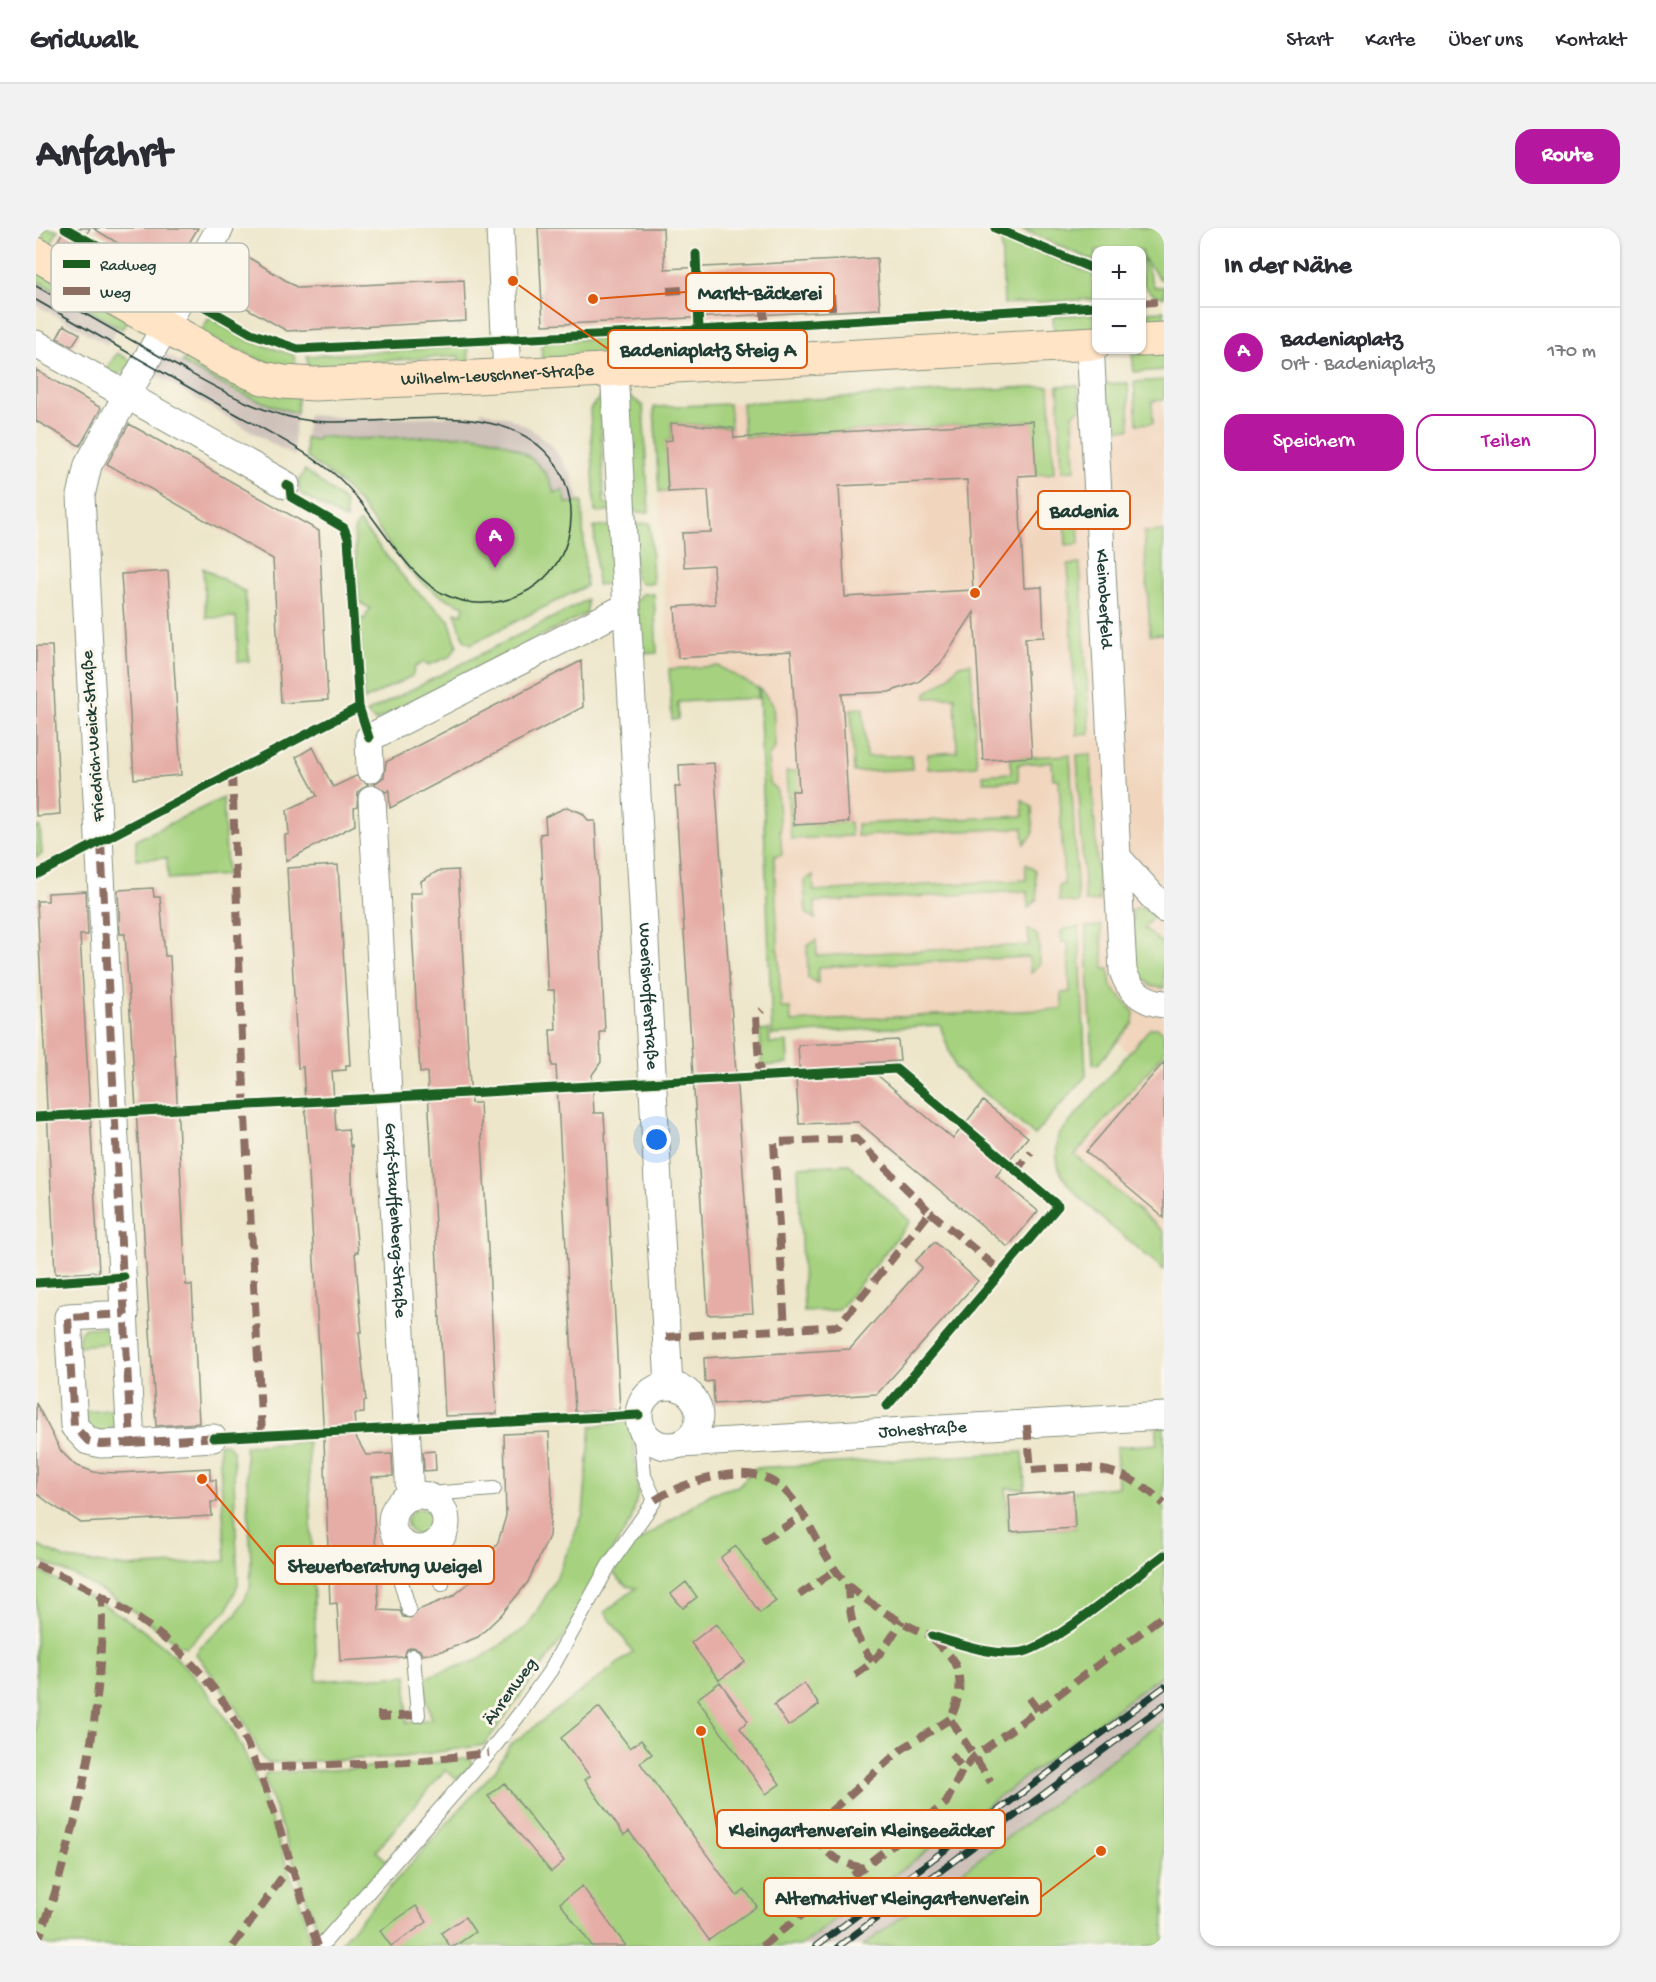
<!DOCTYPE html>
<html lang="de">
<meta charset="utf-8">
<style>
:root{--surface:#fff;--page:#f2f2f3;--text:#2b2b33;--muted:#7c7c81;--line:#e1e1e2;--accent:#b5179e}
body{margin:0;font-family:"Gochi Hand",sans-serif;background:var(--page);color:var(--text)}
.controls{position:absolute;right:18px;top:18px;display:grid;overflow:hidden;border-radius:12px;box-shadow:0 2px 4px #0004}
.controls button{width:54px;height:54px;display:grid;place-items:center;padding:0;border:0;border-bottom:2px solid var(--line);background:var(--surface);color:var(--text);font:30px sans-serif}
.you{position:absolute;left:621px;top:912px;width:21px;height:21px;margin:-15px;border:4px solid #fff;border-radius:50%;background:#1a73e8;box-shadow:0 0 0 9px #1a73e833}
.badge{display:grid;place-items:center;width:39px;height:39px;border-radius:50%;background:var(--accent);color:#fff;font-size:20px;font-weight:700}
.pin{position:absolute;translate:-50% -50px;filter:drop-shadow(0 2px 3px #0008)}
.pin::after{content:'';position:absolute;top:32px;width:21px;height:18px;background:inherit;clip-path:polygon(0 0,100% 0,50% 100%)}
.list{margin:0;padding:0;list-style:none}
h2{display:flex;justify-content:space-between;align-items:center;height:78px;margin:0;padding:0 24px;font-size:26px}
h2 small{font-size:20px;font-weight:400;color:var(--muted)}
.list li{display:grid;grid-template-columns:39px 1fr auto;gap:18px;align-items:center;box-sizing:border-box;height:90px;padding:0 24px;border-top:2px solid var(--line)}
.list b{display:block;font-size:22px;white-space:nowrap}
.list p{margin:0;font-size:20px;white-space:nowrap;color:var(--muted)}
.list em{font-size:20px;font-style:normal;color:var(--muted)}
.actions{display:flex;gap:12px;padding:18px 24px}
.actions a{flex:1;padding:14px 0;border:2px solid var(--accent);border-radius:18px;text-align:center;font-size:21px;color:var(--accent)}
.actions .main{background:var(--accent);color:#fff}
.map{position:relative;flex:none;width:1128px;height:1718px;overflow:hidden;border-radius:18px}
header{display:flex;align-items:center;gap:36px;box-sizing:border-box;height:84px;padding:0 30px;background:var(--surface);border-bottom:2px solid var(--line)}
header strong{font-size:28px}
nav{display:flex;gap:33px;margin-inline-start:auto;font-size:21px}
.intro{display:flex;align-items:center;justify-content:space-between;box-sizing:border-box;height:144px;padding:0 36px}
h1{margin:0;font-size:42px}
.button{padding:15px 27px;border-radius:18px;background:var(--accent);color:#fff;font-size:21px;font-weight:700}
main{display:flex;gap:36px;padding:0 36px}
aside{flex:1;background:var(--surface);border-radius:18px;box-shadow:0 2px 4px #0004}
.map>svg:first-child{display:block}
.built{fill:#f1d5bd}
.industrial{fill:#cec1ba}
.green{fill:#a6d27f;stroke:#62885a;stroke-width:1.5}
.building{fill:#e5ada6;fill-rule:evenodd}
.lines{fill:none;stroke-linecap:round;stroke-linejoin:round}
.lane-casing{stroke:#86927f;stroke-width:16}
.street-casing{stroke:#86927f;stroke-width:29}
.secondary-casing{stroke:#86927f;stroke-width:35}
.lane{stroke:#fff;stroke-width:14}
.street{stroke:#fff;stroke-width:27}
.secondary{stroke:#ffe4c6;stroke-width:33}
.tram{stroke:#1f3d34;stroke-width:1.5}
.rail-casing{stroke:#1f3d34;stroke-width:7}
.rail{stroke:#fbf7ec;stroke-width:4.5;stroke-dasharray:14;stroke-linecap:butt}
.quiet{stroke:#8d6e63;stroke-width:8;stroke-dasharray:15 8;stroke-linecap:butt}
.cycleway-casing{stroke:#fbf7ec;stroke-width:13}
.cycleway{stroke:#1b5e20;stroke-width:9}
.labels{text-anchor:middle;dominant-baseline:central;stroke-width:6;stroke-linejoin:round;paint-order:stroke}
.street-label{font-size:18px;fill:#1f3d34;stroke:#fbf7ec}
.key{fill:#fbf7ec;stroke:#b9bfb5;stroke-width:1.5}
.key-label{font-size:16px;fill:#1f3d34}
.leader{fill:none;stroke:#de580e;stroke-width:2}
.callout-dot{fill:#de580e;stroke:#fbf7ec;stroke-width:2}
.callout{fill:#fbf7ec;stroke:#de580e;stroke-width:2}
.callout-label{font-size:20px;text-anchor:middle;font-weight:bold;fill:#1f3d34}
</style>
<header>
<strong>Gridwalk</strong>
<nav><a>Start</a><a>Karte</a><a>Über uns</a><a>Kontakt</a></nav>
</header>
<div class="intro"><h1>Anfahrt</h1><a class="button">Route</a></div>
<main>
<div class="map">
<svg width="1128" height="1718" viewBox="0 0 1128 1718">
<rect width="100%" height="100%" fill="#fbf7ec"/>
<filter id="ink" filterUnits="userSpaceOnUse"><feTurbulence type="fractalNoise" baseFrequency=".0167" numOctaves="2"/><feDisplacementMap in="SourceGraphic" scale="12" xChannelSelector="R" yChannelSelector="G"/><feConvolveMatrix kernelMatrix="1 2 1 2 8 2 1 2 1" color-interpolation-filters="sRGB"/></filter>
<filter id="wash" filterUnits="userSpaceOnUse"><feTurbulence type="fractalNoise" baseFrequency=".008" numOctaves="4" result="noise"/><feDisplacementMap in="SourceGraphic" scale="24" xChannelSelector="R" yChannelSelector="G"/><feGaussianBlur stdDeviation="1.35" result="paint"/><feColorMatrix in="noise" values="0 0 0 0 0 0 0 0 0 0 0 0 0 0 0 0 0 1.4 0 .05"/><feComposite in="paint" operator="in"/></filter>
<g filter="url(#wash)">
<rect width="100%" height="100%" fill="#ede6ca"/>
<path class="built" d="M1052,156L1054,176L1128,172V303L1109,304L1114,407L1128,406V1004L1038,927L1114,841L1048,788L736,807L723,460L682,438L633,441L618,179Z"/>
<path class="industrial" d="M0,52L82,99L72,117L0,77Z
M126,124L205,167L261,185L258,210L259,229L115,144Z
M445,183L473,190L494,200L517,219L535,246L544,274L530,275L518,265L512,252L491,227L438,207L317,211L283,208L282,212L269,210L272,187L327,191L445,187Z
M1128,1445V1492L1013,1579L827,1718H764Z"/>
<path class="green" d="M1,0L22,2L14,18L7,13V3Z
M984,0H1128V51H1124L1107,29L1118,59H1128V69C1102,67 1106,42 1106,22H1060V34Z
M965,7L1060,48V71L968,76Z
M0,39L92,91L86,101L0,52Z
M1128,83V99L1117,100L1113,93L1112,84Z
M1060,86V104L1018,106L1017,88Z
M173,90L216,114L258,127L260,145L247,142L164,105Z
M604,108L605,125L506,131L505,114Z
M432,118L433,136H426L422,128L296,136L293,144H273L271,128Z
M1128,124V142L1098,144L1096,126Z
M81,125L97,134L84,146L75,147L69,143Z
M152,126L262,169L261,185C219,174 184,156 146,135Z
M1128,152V172L1116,173L1117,195L1101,196L1098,154Z
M1092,155L1094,201H1079L1078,179H1070L1068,156Z
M1042,157L1045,180L1037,186L1039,242L1026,243L1022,158Z
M1013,158L1018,245L1000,247L996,193L708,209L706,175Z
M565,167H571V173L564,179L568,275L577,279V283L559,284L554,181Z
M595,169L607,178L613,284H600L596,281L590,170Z
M693,176L695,199L635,195L636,212L630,213L632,264H623L618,179Z
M438,207C470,211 510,231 518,265L528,263L530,275L546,274L550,358L435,416L428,412L419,384L426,386L428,378C364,355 356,310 314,265C302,251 286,241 271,230L269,210L281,212L283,208L317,211Z
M269,242L309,274L310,292L265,266L262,255Z
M1027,263H1041L1043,316L1030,317Z
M323,294L374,357L413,392L421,417L415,428L393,437L388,434L379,439L376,448L328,472L323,389L328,392L334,380L323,374L318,303Z
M614,295L617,355H605L599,350L597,303L601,296Z
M576,298L579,355L561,357L558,299Z
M1128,303V406L1114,407L1108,304Z
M1044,336L1054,506L1041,507L1032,337Z
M167,340L209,364L213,433L202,434L200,389L170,390Z
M606,366H618L621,425L603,426L600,373Z
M551,372V385L339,493L330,485Z
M935,435L941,538L892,541V526L921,524L919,469L890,470V465L911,451L923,437Z
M682,438L722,460V470L642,474V491L636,492L633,441Z
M723,460L737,476L739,520L732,529L734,555L741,563L746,627L738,628L745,780H754L755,794L1026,781V765L1034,764L1032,714H1026L1025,705L1028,701L1043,699L1050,848L998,907L919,840L904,797L736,807Z
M827,480L830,529L875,527L876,541L818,544L815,481Z
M1055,526L1063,673L1049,674L1041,527Z
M1034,527L1042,675L1023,673V657H1028L1023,551H1017L1016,534L982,536V553L948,554L947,547L975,545V530Z
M782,542L811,560L757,563L759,597L814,594L815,608L755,611L750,544Z
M187,570L191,647L132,651L131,630L100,631V612Z
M986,572L996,579L997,607L988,616L987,600L821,608V596L987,588Z
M0,599H4L6,626L0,629Z
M990,636L999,643L1001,671L992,680L991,663L779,674V691L770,685L768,653L777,647L778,663L990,652Z
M1102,679L1108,680L1117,689L1108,700L1128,717V760L1115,758L1100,743L1096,683Z
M1065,698L1068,741H1073L1075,758L1098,784L1097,795L1061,837L1057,836L1050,699Z
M992,701L1002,708L1004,736L995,745L993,729L782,739V755L772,750L771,718L780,712L781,728L993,717Z
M1114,800H1122L1128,805V825L1039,927L1128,1004V1042C1102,1019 1034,970 1023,941C1020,930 1020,919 1022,908Z
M733,802L734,816L751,814L752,836L726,838L724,803Z
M813,936L874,993L803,1082L768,1084L762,939Z
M72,1099L78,1106L79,1115L42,1118L44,1105L49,1100Z
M83,1181C82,1195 78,1203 64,1205L52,1198L49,1184Z
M596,1194L602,1265L595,1293L567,1337L535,1399L448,1517L368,1529L233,1535L227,1531L202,1482L160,1426L164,1419L200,1387L214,1360L215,1334L209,1218L272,1214L281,1453L371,1447V1495L395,1491L387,1450L442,1432L492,1398L520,1351L547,1286L555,1198Z
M1128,1198V1445L764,1718H301L460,1541L474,1517L597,1424L569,1384L600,1360L590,1358L578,1346L591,1321L676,1265L702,1258L719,1240L987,1224L989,1261L970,1260L973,1304L1039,1300L1037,1263L1082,1259L1080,1219L1121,1216V1199Z
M189,1215L197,1222L202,1356L192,1381L150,1419L142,1417C94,1378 57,1354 0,1331V1317L30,1331L91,1339L190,1333L183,1216Z
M371 1294a13 13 0 1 1 26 0a13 13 0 1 1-26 0Z
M0,1342C71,1375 139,1414 183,1480C212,1522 231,1578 247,1626C255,1652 275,1692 273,1718H13L0,1712Z
M1128,1492V1718H827Z
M435,1530L436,1537L421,1551L409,1542L340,1623L352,1634L289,1703L280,1698L228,1550L230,1545L375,1538Z"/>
<g id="blocks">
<path class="building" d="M29,0H54L39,26L20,16Z
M57,0H162L137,42L131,38L130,41L101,27Z
M502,0H627L629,41L841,30L844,81L507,97Z
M212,29L262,60L428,52L430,93L251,103L188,67Z
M28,97L44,106L36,118L21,110Z
M0,142L65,180L44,218L0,193Z
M997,193L1000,247L982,248L988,360L1006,359L1008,409L989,410L996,529L947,532L938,384L905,435L882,454L853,464L806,466L813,594L758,597L756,563H763L755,423L642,430L639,379L679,376L677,337L648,339L646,305L675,304L672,262L632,264L629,213L636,212L635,195L697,200L698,210ZM931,252L937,362L809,369L803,258Z
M93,196L283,303L292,472L245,475L237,331L71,236Z
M132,343L145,547L98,551L85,346Z
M0,418H16L24,586L0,588Z
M545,433L547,479L354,580L353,562L350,564L338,556L348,549L350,534Z
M277,519L297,559L320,548L332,556L322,564L321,579L318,580L319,597L250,633L249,607L253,606L251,582L281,568L260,529Z
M678,535L717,1085L672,1087L639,559H644L643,537Z
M531,579L546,585L553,593H559L569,804H564L565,834L556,847L558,885H568L584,1182L539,1184L520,838H516L514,802H520L518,762H512L504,606L510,605L509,589Z
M302,637L314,837H310V842L296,843L300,902L312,901L314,918L316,917V963L322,1024H319L326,1104H323L330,1173H328V1185L318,1186L320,1209L330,1227L356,1226L357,1248L336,1249L343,1382L364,1383L367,1389L376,1390L382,1382L417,1368L444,1346L462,1314L470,1288L468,1206L513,1204L516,1265L513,1308L492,1354L465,1387L442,1409L410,1422L386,1427L384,1422L377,1419L371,1421L368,1429L304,1433L301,1375L294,1376L288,1211L267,839L262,840L251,640Z
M422,642L435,875H444L461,1186L409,1188L391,844L384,845L374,665H386L385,653L402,643Z
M117,660L118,669H124L129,728H134L150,1057H156L163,1195L120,1198L89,706H84L82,662Z
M50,663L52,707H44L63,1044L19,1046L1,673H12V665Z
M862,812L864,833L827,835L917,911L947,873L992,909L960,948L1002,983L972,1019L822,894L763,896L760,851H764L762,817Z
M1128,834V990L1050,924Z
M899,1014L942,1053L841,1166L678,1176L677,1153L669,1154L668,1130L814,1121L886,1039L879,1033Z
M0,1175L25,1223L39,1237L58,1244L82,1245L174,1240V1252H180L181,1274H175L176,1288L45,1295L16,1277L0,1265Z
M399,1223L400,1242L388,1243L387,1224Z
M1037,1263L1039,1300L975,1304L973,1267Z
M700,1318L740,1373L724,1385L686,1332L685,1329Z
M650,1354L661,1369L647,1380L635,1366Z
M680,1396L709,1434L683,1452L655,1415Z
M684,1454L712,1493L704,1500L744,1556L730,1566L661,1471Z
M768,1455L783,1477L752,1498L738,1477Z
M563,1479L594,1520L605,1512L616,1526L604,1535L701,1668L709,1662L721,1678L673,1712L593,1603L588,1607L549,1552L554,1548L525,1510Z
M468,1555L528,1633L515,1644L452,1568Z
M546,1658L590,1718H556L524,1675Z
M380,1678L391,1694L355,1718L344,1703Z
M429,1689L439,1704L419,1718H414L405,1705Z"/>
</g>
</g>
<g filter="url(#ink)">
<use href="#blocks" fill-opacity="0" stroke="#86927f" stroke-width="1.5"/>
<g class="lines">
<defs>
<path id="lane" d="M396,1271L406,1265L458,1261
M366,1315L361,1340L373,1382
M387,1321L406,1356
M377,1428L382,1487
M285,1718L453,1525L485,1484L514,1443L573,1337L619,1272L608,1248L604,1198"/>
<g id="street">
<path d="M464,0L471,147"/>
<path id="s1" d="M1054,115L1087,743C1093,762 1107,774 1128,776"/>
<path d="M0,116L250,257"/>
<path id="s2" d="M578,141L633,1158"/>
<path d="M334,541L333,510L590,379"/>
<path id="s3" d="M336,571L374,1269"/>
<path d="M1081,629L1128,681"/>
<path d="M89,1086L32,1089L38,1198L52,1213L64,1216L95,1215L45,268L52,237L184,0"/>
<circle cx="633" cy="1188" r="30"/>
<path d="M95,1215L177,1210"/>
<path id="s4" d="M645,1216L1128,1188"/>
<circle cx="383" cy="1294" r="27"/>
</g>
<g id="secondary">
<path id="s5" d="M0,26L191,134L227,150L247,154L278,156L440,149L1060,115"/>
<path d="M1106,112L1128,111"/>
</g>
</defs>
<use href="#lane" class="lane-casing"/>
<use href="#street" class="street-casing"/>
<use href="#secondary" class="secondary-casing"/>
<use href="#lane" class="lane"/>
<use href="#street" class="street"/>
<use href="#secondary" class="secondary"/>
<path class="tram" d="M0,58C44,83 88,108 132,133C178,158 223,187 276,193C353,201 468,164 519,235C534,257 539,285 532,310C518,362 460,389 412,368C366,349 337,277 296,244C264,219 225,200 189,180C126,144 63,108 0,72"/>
<defs>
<path id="rail" d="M780,1718L1128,1459
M803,1718L1128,1477"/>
</defs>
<use href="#rail" class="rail-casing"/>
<use href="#rail" class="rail"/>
<path class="quiet" d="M631,63L662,61
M795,67L797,94
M1106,75L1128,73
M728,98V71
M196,545L209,889L226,1206
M65,613L95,1215L64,1216L52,1213L38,1198L32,1089L89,1086
M724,850L720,788L726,782
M979,944L995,924
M894,984L960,1039
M630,1109L802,1098L894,984L820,911L738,914L749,1101
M991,1197L995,1242C1052,1238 1084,1234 1128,1276
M95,1215L182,1209
M619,1272C639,1259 659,1253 683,1248C762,1232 766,1300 804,1348C823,1371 872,1401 900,1409
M726,1313L768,1287
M0,1337C83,1370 166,1424 207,1507C239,1574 257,1648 282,1718
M812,1356C813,1387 817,1409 837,1433
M763,1367L800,1342
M897,1411C902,1418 909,1422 914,1428C929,1448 924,1472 914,1491L955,1554
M819,1447C840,1435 854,1413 866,1392
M1002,1482L1128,1387
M345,1483V1489L382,1487
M915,1526L927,1541L939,1528L1002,1482L991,1468
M222,1540L371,1534L453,1525
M827,1640C804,1635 789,1627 777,1606L780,1596L866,1521L914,1491
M0,1716C13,1688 21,1658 29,1629C54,1542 67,1458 66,1367
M197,1718L254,1638
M726,1718L910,1575L927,1541"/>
<defs>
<path id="cycleway" d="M29,0L215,105L262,121L663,102L1060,78
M959,0L1060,42
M660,26L663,102
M250,257L254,259L255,269L308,300L312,310L323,479L333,510
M0,647L323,479
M0,889L860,841L1022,978L851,1178
M0,1055L88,1049
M177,1210L603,1187
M896,1408C925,1416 957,1429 987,1424C1017,1418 1100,1348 1128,1327"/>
</defs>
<use href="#cycleway" class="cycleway-casing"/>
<use href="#cycleway" class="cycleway"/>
</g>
</g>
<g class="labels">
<g class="street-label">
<text stroke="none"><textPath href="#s5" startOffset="494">Wilhelm-Leuschner-Straße</textPath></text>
<text stroke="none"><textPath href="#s1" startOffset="256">Kleinoberfeld</textPath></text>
<text transform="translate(58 508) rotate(-94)">Friedrich-Weick-Straße</text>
<text stroke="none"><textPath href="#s2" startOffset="628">Woerishofferstraße</textPath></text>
<text stroke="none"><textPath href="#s3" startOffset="422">Graf-Stauffenberg-Straße</textPath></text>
<text stroke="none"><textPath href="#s4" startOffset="242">Johestraße</textPath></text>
<text transform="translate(475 1464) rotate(-54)">Ährenweg</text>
</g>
</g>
<rect x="15" y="15" width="198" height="69" rx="9" class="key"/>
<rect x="27" y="32" width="27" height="8" fill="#1b5e20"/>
<rect x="27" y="59" width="27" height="8" fill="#8d6e63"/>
<g class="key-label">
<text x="64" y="42">Radweg</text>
<text x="64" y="69">Weg</text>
</g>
<path class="leader" d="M557 71L650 64M477 53L572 121M939 365L1002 282M166 1251L239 1337M665 1503L681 1601M1065 1623L1005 1669"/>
<g class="callout-dot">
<circle cx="557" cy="71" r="6"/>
<circle cx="477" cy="53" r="6"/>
<circle cx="939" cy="365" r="6"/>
<circle cx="166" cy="1251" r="6"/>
<circle cx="665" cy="1503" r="6"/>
<circle cx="1065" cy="1623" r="6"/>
</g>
<g class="callout">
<rect x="650" y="45" width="148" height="38" rx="6"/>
<rect x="572" y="102" width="199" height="38" rx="6"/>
<rect x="1002" y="263" width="92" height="38" rx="6"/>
<rect x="239" y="1318" width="219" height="38" rx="6"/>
<rect x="681" y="1582" width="288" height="38" rx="6"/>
<rect x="728" y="1650" width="277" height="38" rx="6"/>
</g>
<g class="callout-label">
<text x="724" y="71">Markt-Bäckerei</text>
<text x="672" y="128">Badeniaplatz Steig A</text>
<text x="1048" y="289">Badenia</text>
<text x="349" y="1344">Steuerberatung Weigel</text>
<text x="825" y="1608">Kleingartenverein Kleinseeäcker</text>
<text x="866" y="1676">Alternativer Kleingartenverein</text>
</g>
</svg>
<div class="controls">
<button>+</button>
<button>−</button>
</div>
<div class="you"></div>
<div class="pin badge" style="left:459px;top:340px">A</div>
</div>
<aside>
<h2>In der Nähe<small></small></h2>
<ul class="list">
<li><span class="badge">A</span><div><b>Badeniaplatz</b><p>Ort · Badeniaplatz</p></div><em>170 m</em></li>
</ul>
<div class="actions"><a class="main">Speichern</a><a>Teilen</a></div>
</aside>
</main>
